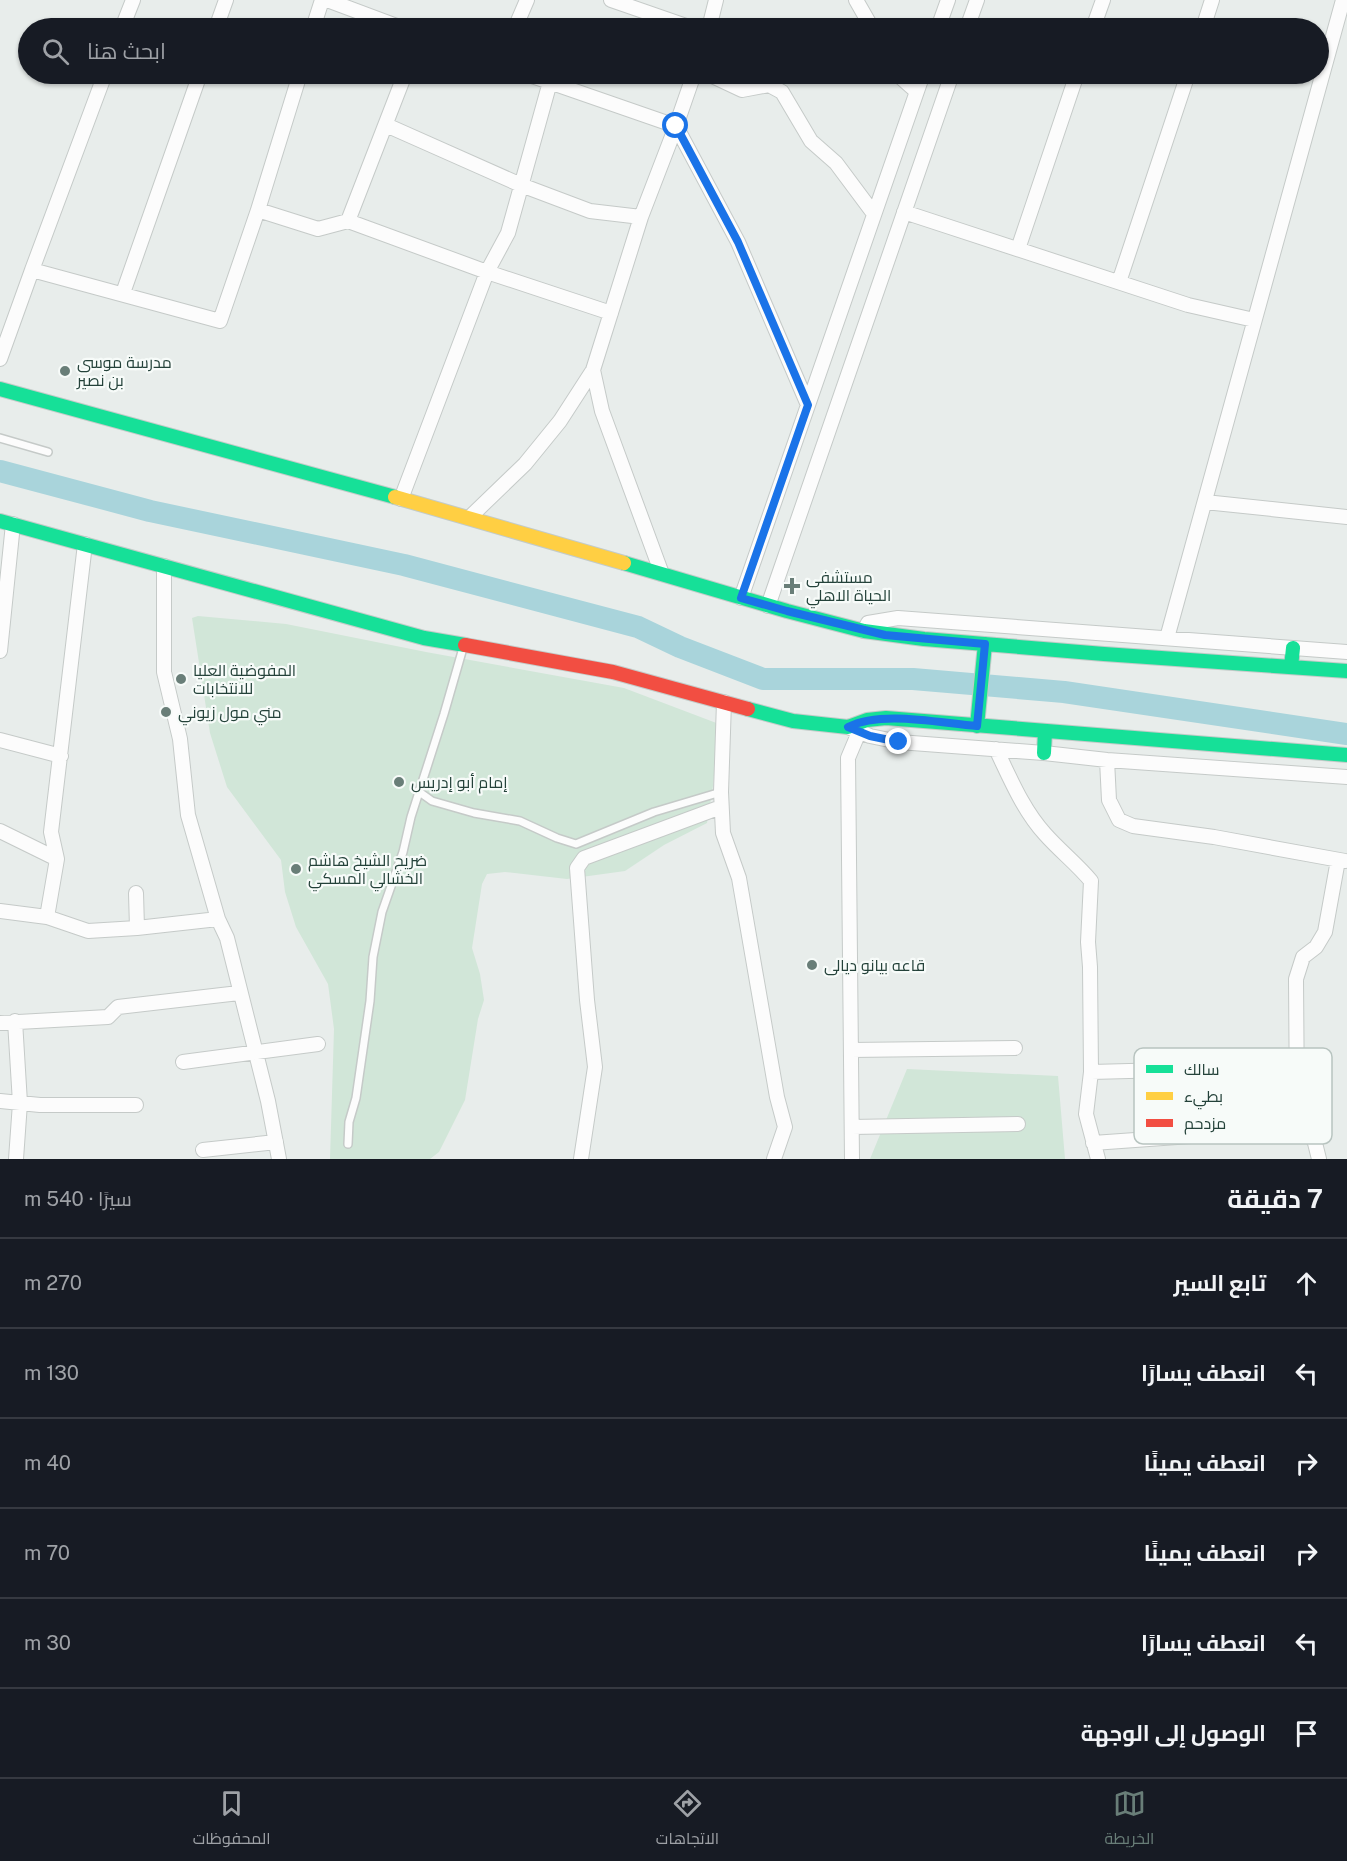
<!DOCTYPE html>
<html lang="ar">
<meta charset="utf-8">
<style>
:root{--surface:#171b24;--page:#20242c;--text:#f1f3f6;--muted:#9ea1a6;--line:#363941;--accent:#697e78}
body{margin:0;font-family:"Public Sans",Cairo,sans-serif;background:var(--page);color:var(--text);direction:rtl}
.stop{position:absolute;width:18px;height:18px;margin:-14px;border:4px solid #1a73e8;border-radius:50%;background:#fff}
.stop.end{background:#1a73e8;border-color:#fff;box-shadow:0 2px 6px #0008}
.list{margin:0;padding:0;list-style:none}
h2{display:flex;justify-content:space-between;align-items:center;height:78px;margin:0;padding:0 24px;font-size:26px}
h2 small{font-size:20px;font-weight:400;color:var(--muted)}
.list li{display:grid;grid-template-columns:39px 1fr auto;gap:18px;align-items:center;box-sizing:border-box;height:90px;padding:0 24px;border-top:2px solid var(--line)}
.list b{display:block;font-size:22px;white-space:nowrap}
.list em{font-size:20px;font-style:normal;color:var(--muted)}
.icon{flex:none;width:33px;height:33px;fill:none;stroke:currentColor;stroke-width:2;stroke-linecap:round;stroke-linejoin:round}
.map{position:relative;flex:none;width:1347px;height:1159px;overflow:hidden;direction:ltr}
.search{position:absolute;background:var(--surface);box-shadow:0 2px 4px #0004;left:18px;right:18px;top:18px;height:66px;display:flex;align-items:center;gap:15px;box-sizing:border-box;padding:0 21px;border-radius:33px;color:var(--muted);font-size:22px}
.sheet{height:618px;background:var(--surface)}
nav{display:flex;justify-content:space-around;align-items:center;box-sizing:border-box;height:84px;border-top:2px solid var(--line);background:var(--surface);font-size:16px;color:var(--muted)}
nav a{display:grid;justify-items:center;gap:3px}
nav .on{color:var(--accent)}
.map>svg:first-child{display:block}
.green{fill:#d1e6d8}
.lines{fill:none;stroke-linecap:round;stroke-linejoin:round}
.river{stroke:#a9d4db;stroke-width:22}
.lane-casing{stroke:#c5cac8;stroke-width:10}
.street-casing{stroke:#c5cac8;stroke-width:16}
.fast-casing{stroke:#c3cbc8;stroke-width:16}
.slow-casing{stroke:#c3cbc8;stroke-width:16}
.jam-casing{stroke:#c3cbc8;stroke-width:16}
.lane{stroke:#fcfcfc;stroke-width:7}
.street{stroke:#fcfcfc;stroke-width:14}
.fast{stroke:#16e098;stroke-width:14}
.slow{stroke:#ffcf43;stroke-width:14}
.jam{stroke:#f24e42;stroke-width:14}
.route{stroke:#1a73e8;stroke-width:8}
.poi-dot{fill:#697e78;stroke:#f7fbf9;stroke-width:2}
.labels{text-anchor:middle;dominant-baseline:central;stroke-width:4.5;stroke-linejoin:round;paint-order:stroke}
.poi-label{font-size:16px;fill:#24423a;stroke:#f7fbf9;text-anchor:start}
.key{fill:#f7fbf9;stroke:#b8c4c0;stroke-width:1.5}
.key-label{font-size:16px;fill:#24423a}
</style>
<div class="map">
<svg width="1347" height="1159" viewBox="0 0 1347 1159">
<rect width="100%" height="100%" fill="#e8edeb"/>
<path class="green" d="M198,616L286,624L426,652L624,688L719,724L713,786L707,823L664,845L625,871L567,879L505,872L487,874L482,884L472,948L480,974L484,1000L478,1019L465,1100L439,1152L430,1159H330L334,1029L328,984L296,927L285,892L281,860L227,787L210,733L192,618Z
M907,1069L1058,1076L1065,1159H870Z"/>
<g class="lines">
<path class="river" d="M0,471L150,511L404,565L638,627L680,647L763,679H913L1064,692L1347,734"/>
<defs>
<path id="lane" d="M0,438L48,452
M418,791L432,801L474,813L520,821L557,838L576,844L654,812L721,792
M348,1144L349,1122L356,1098L370,1001L373,957L382,912L403,852L411,817L444,714L463,648"/>
<path id="street" d="M327,0L402,28
M611,0L692,28
M856,0L872,28
M122,28L133,0
M216,28L226,0
M313,28L322,0
M515,28L527,0
M709,28L716,0
M938,28L948,0
M967,28L977,0
M1093,28L1103,0
M1203,28L1212,0
M105,74L32,270L220,321L258,210L300,74
M526,74L676,126L738,242L808,405
M708,74L742,90L769,85L782,92L811,141L836,163L874,214
M897,74L916,91
M386,125L521,185L590,211L641,217
M258,210L318,229L348,221L405,74
M904,212L1188,305L1254,320
M348,221L487,272L611,313
M1018,249L1077,74
M1119,282L1188,74
M123,293L200,74
M0,359L32,270
M593,370L602,411L662,574
M401,499L487,272L508,233L550,82
M1205,502L1347,517
M469,518L525,464L560,421L593,370L641,217L676,126L694,74
M164,566V672L180,739L188,815L218,919L227,938L268,1101L279,1159
M741,598L923,74
M768,606L952,74
M864,631L868,623L898,618L1347,652
M1167,638L1343,0
M0,651L13,524
M724,702L721,792L723,833L739,878L777,1097L785,1127L774,1159
M848,727L870,736L899,742L1044,753L1107,760L1347,777
M0,740L61,756
M996,749C1010,778 1023,810 1045,834C1060,851 1077,864 1091,881L1088,942L1090,967L1091,1072L1086,1114L1098,1159
M1107,760L1109,800L1119,820L1133,826L1214,837L1345,861
M0,831L57,859
M0,911L47,917L88,931L137,928L136,893
M47,917L57,859L51,832L85,544
M137,928L218,919
M15,1021L20,1103L16,1159
M0,1023L108,1017L118,1007L239,993
M851,1050L1015,1048
M183,1062L318,1044
M1091,1072L1277,1067
M0,1101L40,1105H136
M852,1127L1018,1124
M1093,1143L1275,1130
M203,1150L276,1142
M581,1159L595,1067L587,1000L577,868L584,858L721,807
M852,1159L848,758L859,732
M1319,1159L1315,1143L1297,1109L1296,979L1303,957L1316,947L1325,932L1338,860"/>
<path id="fast" d="M0,389L395,497
M0,521L424,638L465,645
M624,563L787,611L864,631L924,639L1104,654L1347,671
M1291,667L1293,648
M748,709L793,721L848,727L867,720L886,718L1347,755
M977,726L985,644
M1044,753L1045,731"/>
<path id="slow" d="M395,497L624,563"/>
<path id="jam" d="M465,645L613,672L748,709"/>
</defs>
<use href="#lane" class="lane-casing"/>
<use href="#street" class="street-casing"/>
<use href="#fast" class="fast-casing"/>
<use href="#slow" class="slow-casing"/>
<use href="#jam" class="jam-casing"/>
<use href="#lane" class="lane"/>
<use href="#street" class="street"/>
<use href="#fast" class="fast"/>
<use href="#slow" class="slow"/>
<use href="#jam" class="jam"/>
</g>
<g class="lines">
<path class="route" d="M676,126L738,242L808,405L741,598L787,611L885,635L985,644L977,726C939,723 882,710 848,727L870,736L899,742"/>
</g>
<g class="poi-dot">
<circle cx="65" cy="371" r="6"/>
<path d="M789 577h6v6h6v6h-6v6h-6v-6h-6v-6h6z"/>
<circle cx="181" cy="679" r="6"/>
<circle cx="166" cy="712" r="6"/>
<circle cx="399" cy="782" r="6"/>
<circle cx="296" cy="869" r="6"/>
<circle cx="812" cy="965" r="6"/>
</g>
<g class="labels">
<g class="poi-label">
<text x="77" y="362">مدرسة موسى<tspan x="77" dy="18">بن نصير</tspan></text>
<text x="806" y="577">مستشفى<tspan x="806" dy="18">الحياة الاهلي</tspan></text>
<text x="193" y="670">المفوضية العليا<tspan x="193" dy="18">للانتخابات</tspan></text>
<text x="178" y="712">مني مول زيوني</text>
<text x="411" y="782">إمام أبو إدريس</text>
<text x="308" y="860">ضريح الشيخ هاشم<tspan x="308" dy="18">الخشالي المسكي</tspan></text>
<text x="824" y="965">قاعه بيانو ديالى</text>
</g>
</g>
<rect x="1134" y="1048" width="198" height="96" rx="9" class="key"/>
<rect x="1146" y="1065" width="27" height="8" fill="#16e098"/>
<rect x="1146" y="1092" width="27" height="8" fill="#ffcf43"/>
<rect x="1146" y="1119" width="27" height="8" fill="#f24e42"/>
<g class="key-label">
<text x="1184" y="1075">سالك</text>
<text x="1184" y="1102">بطيء</text>
<text x="1184" y="1129">مزدحم</text>
</g>
</svg>
<div class="stop" style="left:676px;top:126px"></div>
<div class="stop end" style="left:899px;top:742px"></div>
<div class="search"><svg class="icon" aria-label="search" viewBox="0 0 24 24"><circle cx="10" cy="10" r="6"/><path d="M15 15l6 6"/></svg>ابحث هنا</div>
</div>
<section class="sheet">
<h2>7 دقيقة<small>سيرًا · 540 m</small></h2>
<ul class="list">
<li><svg class="icon" aria-label="ahead" viewBox="0 0 24 24"><path d="M12 20V5M6 11l6-6 6 6"/></svg><div><b>تابع السير</b></div><em>270 m</em></li>
<li><svg class="icon" aria-label="left" viewBox="0 0 24 24"><path d="M17 20v-9H6M10 6l-5 5 5 5"/></svg><div><b>انعطف يسارًا</b></div><em>130 m</em></li>
<li><svg class="icon" aria-label="right" viewBox="0 0 24 24"><path d="M7 20v-9h11M14 6l5 5-5 5"/></svg><div><b>انعطف يمينًا</b></div><em>40 m</em></li>
<li><svg class="icon" aria-label="right" viewBox="0 0 24 24"><path d="M7 20v-9h11M14 6l5 5-5 5"/></svg><div><b>انعطف يمينًا</b></div><em>70 m</em></li>
<li><svg class="icon" aria-label="left" viewBox="0 0 24 24"><path d="M17 20v-9H6M10 6l-5 5 5 5"/></svg><div><b>انعطف يسارًا</b></div><em>30 m</em></li>
<li><svg class="icon" aria-label="arrive" viewBox="0 0 24 24"><path d="M6 21V4h12l-3 4 3 4H6"/></svg><div><b>الوصول إلى الوجهة</b></div></li>
</ul>
</section>
<nav>
<a class="on"><svg class="icon" aria-label="map" viewBox="0 0 24 24"><path d="M3 6l6-2 6 2 6-2v14l-6 2-6-2-6 2zM9 4v14M15 6v14"/></svg>الخريطة</a>
<a><svg class="icon" aria-label="directions" viewBox="0 0 24 24"><path d="M12 3l9 9-9 9-9-9zM9 14v-3h6M13 9l2 2-2 2"/></svg>الاتجاهات</a>
<a><svg class="icon" aria-label="saved" viewBox="0 0 24 24"><path d="M7 4h10v16l-5-4-5 4z"/></svg>المحفوظات</a>
</nav>
